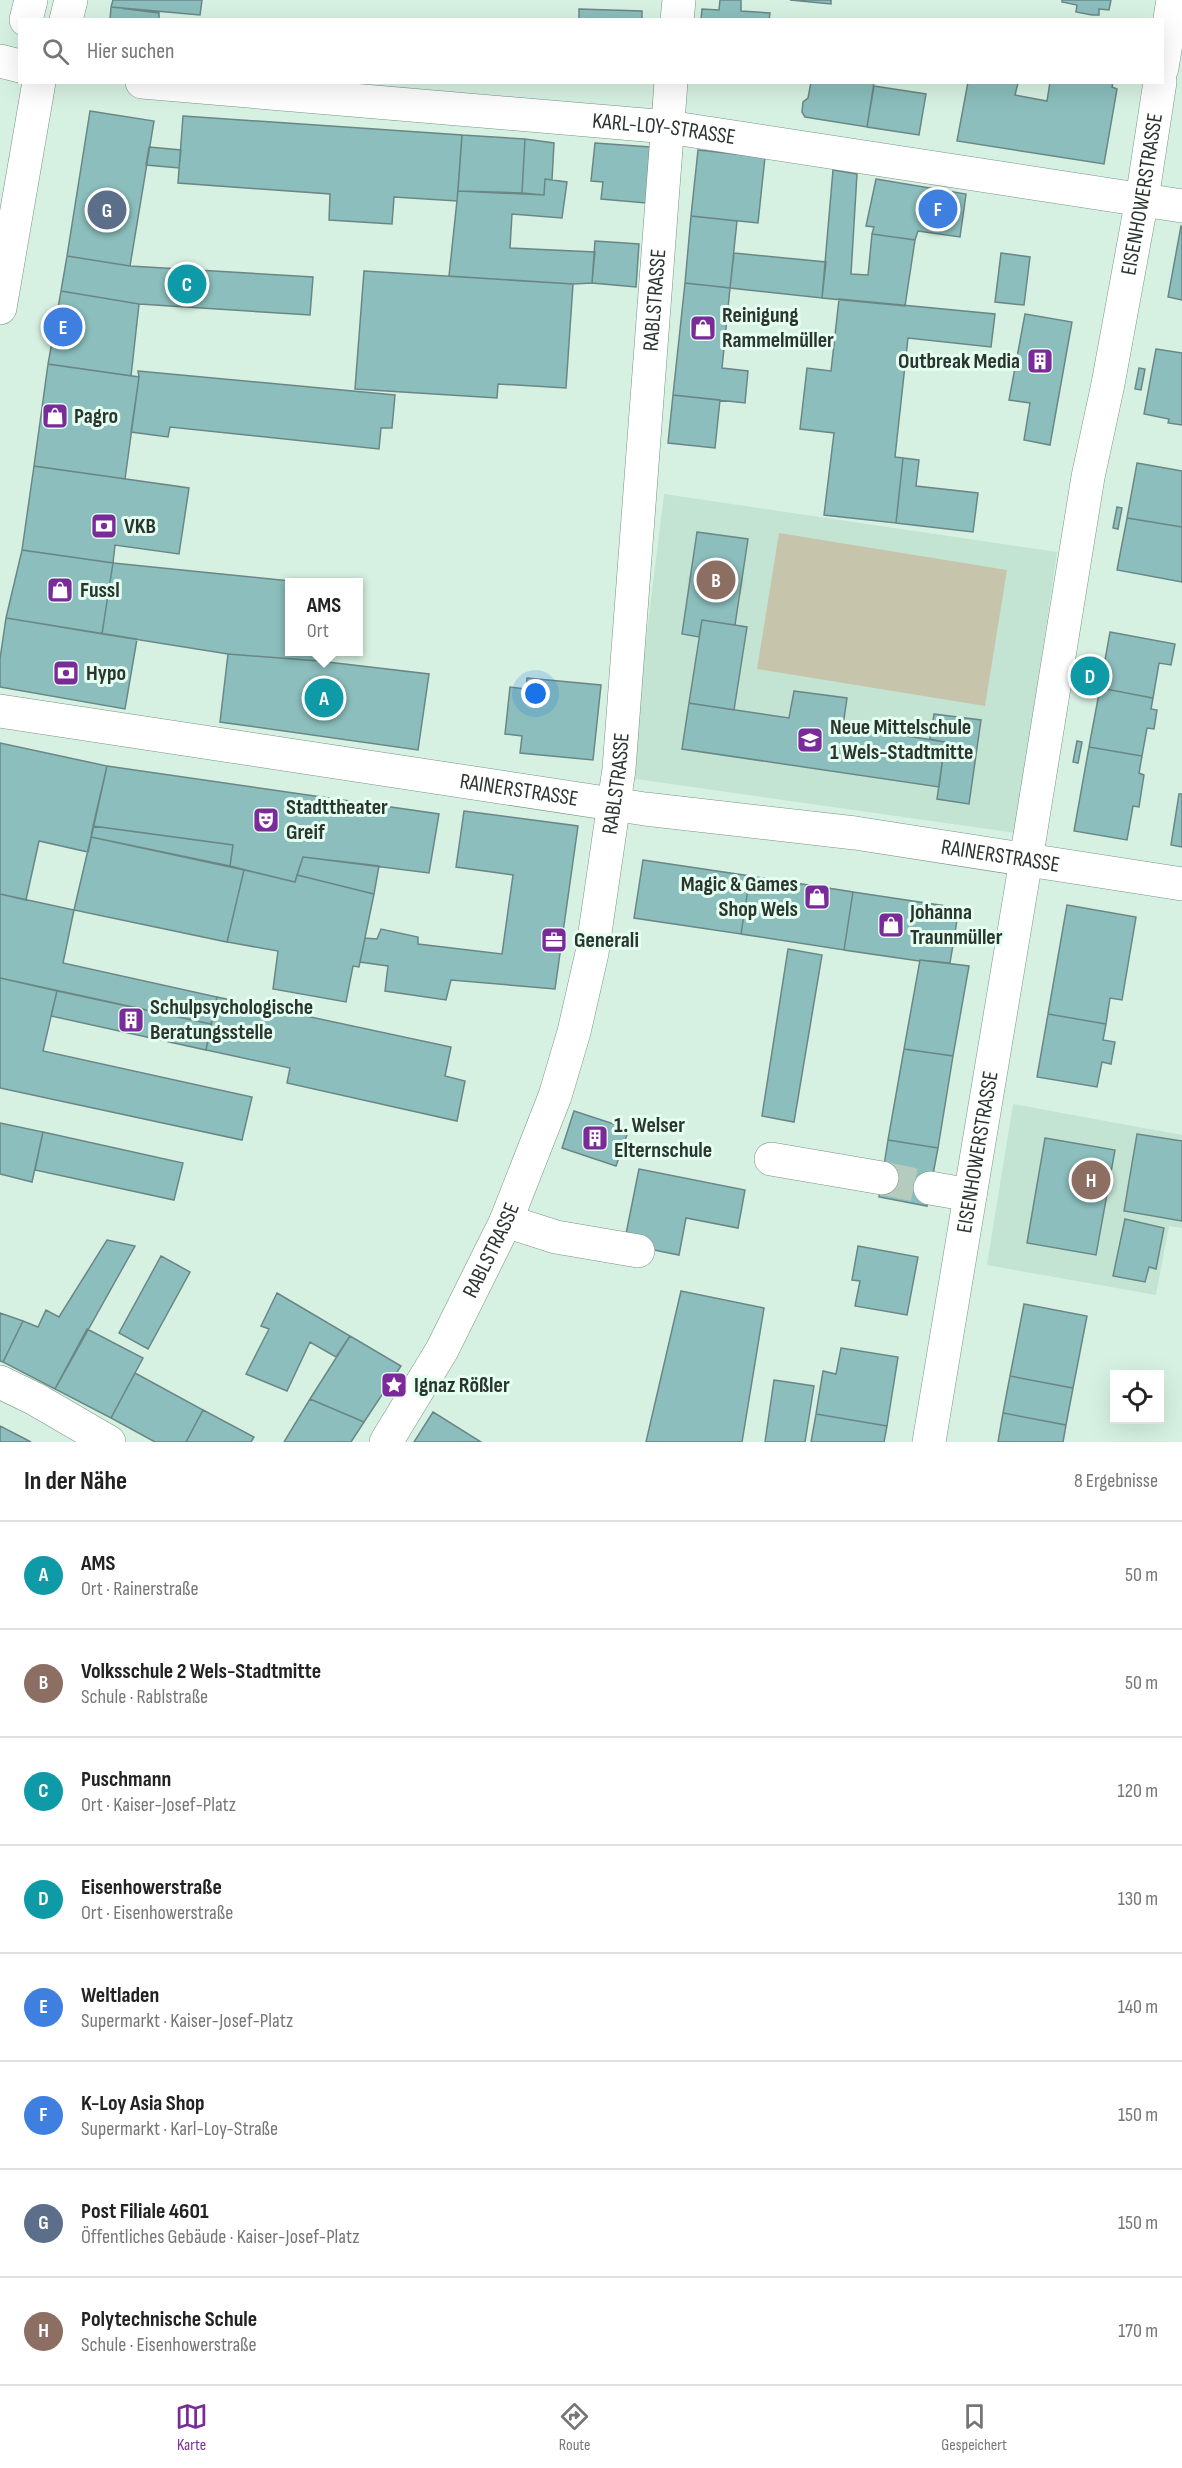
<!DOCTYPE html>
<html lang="de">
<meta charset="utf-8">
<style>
:root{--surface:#fff;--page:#f2f2f2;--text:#222;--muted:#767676;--line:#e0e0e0;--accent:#7b2a9a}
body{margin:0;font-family:"Sofia Sans Condensed",sans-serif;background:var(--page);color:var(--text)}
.controls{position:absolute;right:18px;bottom:18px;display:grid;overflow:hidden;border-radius:0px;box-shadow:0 6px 24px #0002}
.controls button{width:54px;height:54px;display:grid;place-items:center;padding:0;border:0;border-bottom:2px solid var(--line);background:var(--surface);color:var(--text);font:30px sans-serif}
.you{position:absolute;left:536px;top:694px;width:21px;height:21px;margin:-15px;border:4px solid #fff;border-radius:50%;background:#1a73e8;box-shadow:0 0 0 9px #1a73e833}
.badge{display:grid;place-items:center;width:39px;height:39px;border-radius:50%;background:var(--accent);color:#fff;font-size:20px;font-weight:700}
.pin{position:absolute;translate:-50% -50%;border:3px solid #fff;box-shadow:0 2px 6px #0006}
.popup{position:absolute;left:285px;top:578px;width:78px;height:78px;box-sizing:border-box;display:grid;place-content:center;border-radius:0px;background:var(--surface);filter:drop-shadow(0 2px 4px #0005);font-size:20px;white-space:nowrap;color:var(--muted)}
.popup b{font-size:22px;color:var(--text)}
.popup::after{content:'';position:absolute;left:50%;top:100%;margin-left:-12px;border:12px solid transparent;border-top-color:var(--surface)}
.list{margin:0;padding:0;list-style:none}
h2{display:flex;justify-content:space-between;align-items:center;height:78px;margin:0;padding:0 24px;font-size:26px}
h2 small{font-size:20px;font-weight:400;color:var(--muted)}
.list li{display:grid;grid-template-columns:39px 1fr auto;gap:18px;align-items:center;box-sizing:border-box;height:108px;padding:0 24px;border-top:2px solid var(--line)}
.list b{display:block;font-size:22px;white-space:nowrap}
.list p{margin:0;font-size:20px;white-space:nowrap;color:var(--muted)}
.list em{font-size:20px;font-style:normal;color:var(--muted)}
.icon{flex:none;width:33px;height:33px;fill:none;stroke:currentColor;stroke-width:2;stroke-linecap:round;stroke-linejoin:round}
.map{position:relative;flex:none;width:1182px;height:1442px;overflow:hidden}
.search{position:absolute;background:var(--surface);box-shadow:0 6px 24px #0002;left:18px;right:18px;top:18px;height:66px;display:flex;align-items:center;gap:15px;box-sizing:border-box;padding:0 21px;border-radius:0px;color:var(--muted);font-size:22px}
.sheet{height:942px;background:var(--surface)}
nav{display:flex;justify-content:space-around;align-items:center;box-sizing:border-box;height:84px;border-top:2px solid var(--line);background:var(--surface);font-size:16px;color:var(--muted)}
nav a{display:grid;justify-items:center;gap:3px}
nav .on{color:var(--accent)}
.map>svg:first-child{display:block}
.built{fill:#c3e4d3}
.green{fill:#c7c4ac}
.building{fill:#8bbebc;stroke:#6a8786;stroke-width:1.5}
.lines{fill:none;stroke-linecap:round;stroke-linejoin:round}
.minor-tunnel{stroke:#b4cbbe;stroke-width:33;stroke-dasharray:33 16;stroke-linecap:butt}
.minor-casing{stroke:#7a9286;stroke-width:34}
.major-casing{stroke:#7a9286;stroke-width:34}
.minor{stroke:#fff;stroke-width:33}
.major{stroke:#fff;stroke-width:33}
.labels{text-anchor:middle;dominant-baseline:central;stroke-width:6;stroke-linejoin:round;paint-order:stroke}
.street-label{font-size:22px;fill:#2b352f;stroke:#e4fef0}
.poi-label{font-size:22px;font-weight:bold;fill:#2b352f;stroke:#e4fef0;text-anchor:start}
</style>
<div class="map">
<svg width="1182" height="1442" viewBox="0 0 1182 1442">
<rect width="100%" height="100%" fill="#d6f1e2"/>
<path class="built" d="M664,494L1057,552L1016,833L629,778Z
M1013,1104L1182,1135V1228L1169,1226L1156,1295L987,1265Z"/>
<path class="green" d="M779,533L1007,570L985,706L757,669Z"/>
<path class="building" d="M113,0H202L200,15L111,7Z
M720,0H741V11L770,13L769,20H701L702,9L719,10Z
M790,0H831V4Z
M1062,0H1111L1109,10L1099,9V15H1092L1076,12L1077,5L1062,2Z
M111,7L159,13V20H110Z
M579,9L642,11V20H579Z
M811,82H874L867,127L805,117L802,112L803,102L808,98Z
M968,82L1018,83L1015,95L1047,101L1050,82H1113L1112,87L1117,89L1104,164L957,141Z
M874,86L926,94L919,135L867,127Z
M90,111L154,121L130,266L67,256Z
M183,116L462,135L457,201L394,197L392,224L329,220L330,194L178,183Z
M462,135L525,139L522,193L458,191Z
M525,139L554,143L552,180L545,179L544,195L522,193Z
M595,143L650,147L646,203L601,199L603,182L591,181Z
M149,147L181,150L179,168L146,165Z
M698,150L765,157L758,223L691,216Z
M833,170L857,174L851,274L868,275L872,234L915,240L905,306L822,298Z
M545,179L567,182L562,218L512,214L510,248L595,252L592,283L573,284L449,276L458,191L544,195Z
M876,179L966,194L960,237L918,231L915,240L872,234L874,227L866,226Z
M691,216L737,221L730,288L685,283Z
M1181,226L1182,227V300L1168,297Z
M595,241L639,244L636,287L592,283Z
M734,253L826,262L822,298L730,288Z
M1001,253L1030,257L1024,305L995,302Z
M67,256L130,266L313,277L310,315L139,304L61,291Z
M364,271L573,284L566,388L498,384L497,398L355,389Z
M685,283L730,288L722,368L748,371L745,403L673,395Z
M61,291L139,304L131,376L48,364Z
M839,299L995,314L991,347L908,338L895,457L903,458L896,523L824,515L834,433L800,429L807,368L831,371Z
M1025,314L1072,322L1050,445L1024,440L1030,403L1009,400Z
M1156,349L1182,353V425L1168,423L1169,419L1144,414Z
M48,364L139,377L125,479L34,466Z
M1139,368L1145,369L1141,390L1135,389Z
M138,371L395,395L392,428H381L379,449L170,427L168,437L131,432L139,377Z
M673,395L720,400L715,448L668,443Z
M903,458L919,460L916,486L978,493L973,532L896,523Z
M1137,463L1182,471V527L1127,518Z
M34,466L189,488L179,554L115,545L113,563L22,550Z
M1117,507L1122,508L1118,529L1113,528Z
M1127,518L1182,527V582L1117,570Z
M697,532L748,539L735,625L702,620L699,637L682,634Z
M22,550L113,563L102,634L6,618Z
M113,563L300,582H290V652H320L319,661L228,654L102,634Z
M6,618L137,639L125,709L0,687V659Z
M702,620L747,627L734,710L689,703Z
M1110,632L1175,644L1171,665L1159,663L1153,698L1100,688Z
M228,654L319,661L429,674L418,750L220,722Z
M1088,667L1095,668L1092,685L1085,684Z
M527,678L601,685L593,760L520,753L522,736L505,734L510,687L526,689Z
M1100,688L1153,698L1151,709L1157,710L1154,729L1147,728L1142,756L1089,747Z
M794,691L847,698L843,726L945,742L939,787L682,749L689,703L789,718Z
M934,714L981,720L969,804L937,799L945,742L930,739Z
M1077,741L1082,742L1078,763L1073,762Z
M0,743L107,766L88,852L39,841L26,900L0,894Z
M1089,747L1142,756L1139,773L1144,775L1139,807L1133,806L1127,840L1074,831Z
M107,766L439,814L429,873L303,857L295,882L230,866L233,845L93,826Z
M1179,794H1182V847L1171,845Z
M464,811L578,826L555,989L451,980L446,1000L385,991L388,966L360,962L365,938L377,939L381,929L418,937V944L502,954L513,875L456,867Z
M93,826L233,845L230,866L91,837Z
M91,837L244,870L227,942L74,910Z
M303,857L379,866L374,894L297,875Z
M643,860L750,876L741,934L634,918Z
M244,870L295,882L297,875L374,894L360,962L359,967L353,966L346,1002L273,989L278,951L227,942Z
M750,876L853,892L844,950L741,934Z
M853,892L959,908L950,963L920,960L919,961L844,950Z
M0,894L74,910L63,963L217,997L211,1024L0,978Z
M1067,905L1136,917L1122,1000L1110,998L1106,1024L1048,1014Z
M788,949L822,955L794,1122L762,1116Z
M920,960L969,966L953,1056L904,1049Z
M0,978L57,991L43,1051L252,1097L242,1140L0,1088Z
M57,991L211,1024L206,1050L51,1016Z
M217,997L451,1047L445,1076L465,1081L457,1121L287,1083L290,1068L206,1050Z
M1048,1014L1106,1024L1103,1040L1115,1042L1111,1064L1102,1062L1097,1087L1037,1077Z
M904,1049L953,1056L938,1148L888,1140Z
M574,1111L629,1129L616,1166L562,1148Z
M0,1123L43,1132L32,1182L0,1174Z
M43,1132L183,1163L174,1200L35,1170Z
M1137,1134L1182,1141V1221L1124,1211Z
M1045,1138L1115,1150L1096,1255L1027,1243Z
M888,1140L938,1148L927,1206L879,1197Z
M639,1169L745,1190L738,1228L686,1218L679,1255L624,1244Z
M1125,1219L1164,1228L1156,1269L1149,1267L1145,1282L1113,1276Z
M107,1240L135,1246L55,1389L3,1362L23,1321L38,1327L46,1310L59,1317Z
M858,1246L918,1257L907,1315L855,1306L860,1281L852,1280Z
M161,1256L190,1272L148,1349L119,1333Z
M681,1291L764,1308L742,1442H646Z
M277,1293L350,1336L336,1357L310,1342L287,1391L246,1374L269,1329L261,1326Z
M1024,1304L1087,1316L1073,1388L1010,1376Z
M0,1313L23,1321L3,1362L0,1361Z
M87,1329L143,1358L111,1418L55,1389Z
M350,1336L401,1366L364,1422L310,1399Z
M841,1348L898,1357L887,1426L816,1414L823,1371L836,1374Z
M135,1373L203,1410L186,1442H155L111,1418Z
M1010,1376L1073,1388L1066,1425L1003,1413Z
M774,1380L814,1386L805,1442H765Z
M310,1399L364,1422L351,1442H284Z
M203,1410L254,1437L251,1442H186Z
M433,1412L481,1442H414Z
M1003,1413L1066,1425L1063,1442H998Z
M816,1414L887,1426L884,1442H811Z
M0,1426L31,1442H0Z"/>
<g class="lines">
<path class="minor-tunnel" d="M882,1178L930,1188"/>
<defs>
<g id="minor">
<path d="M26,20L31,0"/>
<path d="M66,20L71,0"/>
<path d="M677,20L679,0"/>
<path d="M0,61L20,66"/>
<path id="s1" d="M142,82L668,127L1182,206"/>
<path d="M0,308L39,82"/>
<path id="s2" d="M0,711L645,809L855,833L1182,884"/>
<path d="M771,1159L882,1178"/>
<path d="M930,1188L970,1195"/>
<path d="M506,1221L556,1237L638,1251"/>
<path d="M0,1382L35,1399L109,1442"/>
<path id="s3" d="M386,1442L442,1350L506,1221L555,1096L574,1032L592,953L619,769L671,82"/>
</g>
<g id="major">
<path d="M1162,68L1173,0"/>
<path id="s4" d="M929,1442L1026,860L1088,477L1108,384L1142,199L1160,82"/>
</g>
</defs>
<use href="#minor" class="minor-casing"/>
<use href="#major" class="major-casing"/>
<use href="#minor" class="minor"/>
<use href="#major" class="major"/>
</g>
<defs>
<symbol id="shop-square" viewBox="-11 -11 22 22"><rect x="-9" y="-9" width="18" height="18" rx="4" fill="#7b2a9a" stroke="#e4fef0"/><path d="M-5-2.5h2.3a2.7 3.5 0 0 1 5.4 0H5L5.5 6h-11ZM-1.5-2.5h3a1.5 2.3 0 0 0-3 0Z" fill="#fff"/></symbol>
<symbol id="building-square" viewBox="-11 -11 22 22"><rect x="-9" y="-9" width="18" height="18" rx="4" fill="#7b2a9a" stroke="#e4fef0"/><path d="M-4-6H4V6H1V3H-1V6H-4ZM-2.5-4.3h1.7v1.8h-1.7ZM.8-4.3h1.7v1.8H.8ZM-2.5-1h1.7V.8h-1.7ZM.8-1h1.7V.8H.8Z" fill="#fff"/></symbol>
<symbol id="bank-square" viewBox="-11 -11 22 22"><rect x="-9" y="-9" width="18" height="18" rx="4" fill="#7b2a9a" stroke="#e4fef0"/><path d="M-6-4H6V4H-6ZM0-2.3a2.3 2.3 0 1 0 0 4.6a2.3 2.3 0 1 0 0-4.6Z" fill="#fff"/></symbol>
<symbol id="school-square" viewBox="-11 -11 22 22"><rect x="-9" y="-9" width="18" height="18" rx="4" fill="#7b2a9a" stroke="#e4fef0"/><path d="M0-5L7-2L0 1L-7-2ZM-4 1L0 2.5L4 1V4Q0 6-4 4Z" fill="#fff"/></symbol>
<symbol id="theatre-square" viewBox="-11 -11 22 22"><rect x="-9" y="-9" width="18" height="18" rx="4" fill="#7b2a9a" stroke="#e4fef0"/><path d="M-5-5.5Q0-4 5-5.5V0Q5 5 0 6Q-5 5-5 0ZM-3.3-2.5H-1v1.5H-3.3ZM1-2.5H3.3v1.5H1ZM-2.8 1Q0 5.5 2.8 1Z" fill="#fff"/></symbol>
<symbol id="office-square" viewBox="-11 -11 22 22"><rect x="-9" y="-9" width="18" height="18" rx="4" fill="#7b2a9a" stroke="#e4fef0"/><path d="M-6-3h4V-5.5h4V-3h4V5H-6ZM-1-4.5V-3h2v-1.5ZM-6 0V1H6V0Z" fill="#fff"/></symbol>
<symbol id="sight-square" viewBox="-11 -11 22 22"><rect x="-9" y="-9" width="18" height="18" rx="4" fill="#7b2a9a" stroke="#e4fef0"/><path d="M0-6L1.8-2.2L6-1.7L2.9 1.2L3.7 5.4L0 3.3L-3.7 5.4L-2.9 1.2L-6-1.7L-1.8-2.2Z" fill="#fff"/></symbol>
</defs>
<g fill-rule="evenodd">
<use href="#shop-square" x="688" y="313" width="30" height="30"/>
<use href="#building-square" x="1025" y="346" width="30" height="30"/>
<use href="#shop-square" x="40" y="401" width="30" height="30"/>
<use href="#bank-square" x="89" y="511" width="30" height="30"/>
<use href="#shop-square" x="45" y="575" width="30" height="30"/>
<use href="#bank-square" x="51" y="658" width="30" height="30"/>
<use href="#school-square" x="795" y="725" width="30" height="30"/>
<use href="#theatre-square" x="251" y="805" width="30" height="30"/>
<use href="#shop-square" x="802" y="882" width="30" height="30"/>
<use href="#shop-square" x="876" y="910" width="30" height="30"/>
<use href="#office-square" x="539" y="925" width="30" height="30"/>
<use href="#building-square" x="116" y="1005" width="30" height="30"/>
<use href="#building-square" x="580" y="1123" width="30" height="30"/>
<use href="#sight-square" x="379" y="1370" width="30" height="30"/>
</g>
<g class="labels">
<g class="street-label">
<text stroke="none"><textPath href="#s1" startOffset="524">KARL-LOY-STRASSE</textPath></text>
<text stroke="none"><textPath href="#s4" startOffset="1266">EISENHOWERSTRASSE</textPath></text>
<text stroke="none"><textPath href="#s3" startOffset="1190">RABLSTRASSE</textPath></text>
<text stroke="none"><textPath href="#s3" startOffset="705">RABLSTRASSE</textPath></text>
<text stroke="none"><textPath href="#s2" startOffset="525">RAINERSTRASSE</textPath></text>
<text stroke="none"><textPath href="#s2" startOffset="1011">RAINERSTRASSE</textPath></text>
<text stroke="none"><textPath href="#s4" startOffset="294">EISENHOWERSTRASSE</textPath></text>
<text stroke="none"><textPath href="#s3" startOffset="219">RABLSTRASSE</textPath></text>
</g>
<g class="poi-label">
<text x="722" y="315">Reinigung<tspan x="722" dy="25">Rammelmüller</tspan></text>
<text x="1020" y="361" text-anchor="end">Outbreak Media</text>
<text x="74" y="416">Pagro</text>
<text x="124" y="526">VKB</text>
<text x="80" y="590">Fussl</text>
<text x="86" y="673">Hypo</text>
<text x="830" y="727">Neue Mittelschule<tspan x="830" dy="25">1 Wels-Stadtmitte</tspan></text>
<text x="286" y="807">Stadttheater<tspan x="286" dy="25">Greif</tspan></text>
<text x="798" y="884" text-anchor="end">Magic &amp; Games<tspan x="798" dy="25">Shop Wels</tspan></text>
<text x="910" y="912">Johanna<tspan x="910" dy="25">Traunmüller</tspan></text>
<text x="574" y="940">Generali</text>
<text x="150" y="1007">Schulpsychologische<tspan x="150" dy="25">Beratungsstelle</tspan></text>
<text x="614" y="1125">1. Welser<tspan x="614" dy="25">Elternschule</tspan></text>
<text x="414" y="1385">Ignaz Rößler</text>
</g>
</g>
</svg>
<div class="controls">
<button><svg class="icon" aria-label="locate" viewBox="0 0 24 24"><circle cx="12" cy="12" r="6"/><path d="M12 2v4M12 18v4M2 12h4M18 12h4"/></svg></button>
</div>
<div class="you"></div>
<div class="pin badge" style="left:324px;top:698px;background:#0f9aa8">A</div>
<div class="popup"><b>AMS</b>Ort</div>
<div class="pin badge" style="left:716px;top:580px;background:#8d6e63">B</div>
<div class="pin badge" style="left:187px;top:284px;background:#0f9aa8">C</div>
<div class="pin badge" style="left:1090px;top:676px;background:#0f9aa8">D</div>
<div class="pin badge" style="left:63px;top:327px;background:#3f7fe0">E</div>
<div class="pin badge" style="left:938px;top:209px;background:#3f7fe0">F</div>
<div class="pin badge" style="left:107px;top:210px;background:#5c6f8a">G</div>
<div class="pin badge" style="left:1091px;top:1180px;background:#8d6e63">H</div>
<div class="search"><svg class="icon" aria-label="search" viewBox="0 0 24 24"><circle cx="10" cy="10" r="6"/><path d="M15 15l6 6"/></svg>Hier suchen</div>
</div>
<section class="sheet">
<h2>In der Nähe<small>8 Ergebnisse</small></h2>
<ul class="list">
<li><span class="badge" style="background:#0f9aa8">A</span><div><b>AMS</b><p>Ort · Rainerstraße</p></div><em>50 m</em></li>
<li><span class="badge" style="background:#8d6e63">B</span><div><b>Volksschule 2 Wels-Stadtmitte</b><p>Schule · Rablstraße</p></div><em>50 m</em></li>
<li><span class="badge" style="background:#0f9aa8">C</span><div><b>Puschmann</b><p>Ort · Kaiser-Josef-Platz</p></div><em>120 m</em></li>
<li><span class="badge" style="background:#0f9aa8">D</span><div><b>Eisenhowerstraße</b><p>Ort · Eisenhowerstraße</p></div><em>130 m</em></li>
<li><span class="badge" style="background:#3f7fe0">E</span><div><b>Weltladen</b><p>Supermarkt · Kaiser-Josef-Platz</p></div><em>140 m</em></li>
<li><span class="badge" style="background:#3f7fe0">F</span><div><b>K-Loy Asia Shop</b><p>Supermarkt · Karl-Loy-Straße</p></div><em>150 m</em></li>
<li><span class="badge" style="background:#5c6f8a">G</span><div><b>Post Filiale 4601</b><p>Öffentliches Gebäude · Kaiser-Josef-Platz</p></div><em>150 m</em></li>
<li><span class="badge" style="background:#8d6e63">H</span><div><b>Polytechnische Schule</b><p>Schule · Eisenhowerstraße</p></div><em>170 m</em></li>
</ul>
</section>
<nav>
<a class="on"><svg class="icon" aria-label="map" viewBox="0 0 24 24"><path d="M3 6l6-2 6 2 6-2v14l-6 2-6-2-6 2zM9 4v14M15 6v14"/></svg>Karte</a>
<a><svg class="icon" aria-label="directions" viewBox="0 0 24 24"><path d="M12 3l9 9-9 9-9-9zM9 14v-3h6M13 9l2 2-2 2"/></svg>Route</a>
<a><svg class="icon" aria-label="saved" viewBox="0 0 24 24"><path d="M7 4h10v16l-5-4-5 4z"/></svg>Gespeichert</a>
</nav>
